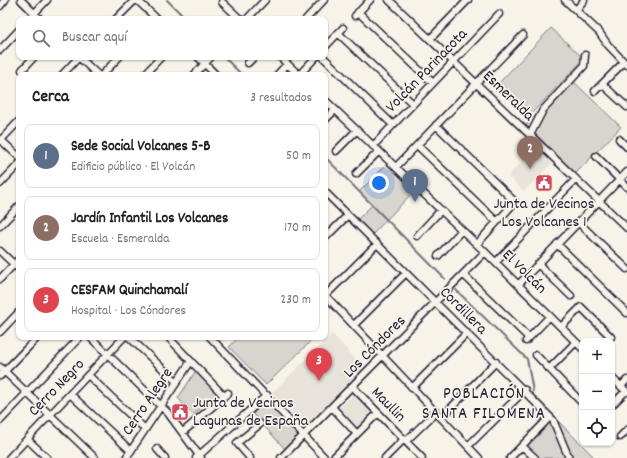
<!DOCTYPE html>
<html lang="es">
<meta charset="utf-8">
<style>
:root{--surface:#fff;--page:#f2f2f2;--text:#222;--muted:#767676;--line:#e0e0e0;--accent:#db2777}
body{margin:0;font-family:Dekko,sans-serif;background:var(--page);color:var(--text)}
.controls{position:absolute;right:12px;bottom:12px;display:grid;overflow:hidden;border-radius:8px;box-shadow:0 1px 3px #0004}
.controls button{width:36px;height:36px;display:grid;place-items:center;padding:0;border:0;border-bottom:1px solid var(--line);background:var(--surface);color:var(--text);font:20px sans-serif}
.you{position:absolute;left:379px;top:183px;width:14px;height:14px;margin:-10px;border:3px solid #fff;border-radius:50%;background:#1a73e8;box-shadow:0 0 0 6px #1a73e833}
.badge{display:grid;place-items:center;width:26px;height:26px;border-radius:50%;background:var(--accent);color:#fff;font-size:13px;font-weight:700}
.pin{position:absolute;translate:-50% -33px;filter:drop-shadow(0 1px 2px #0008)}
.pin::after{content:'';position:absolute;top:21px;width:14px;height:12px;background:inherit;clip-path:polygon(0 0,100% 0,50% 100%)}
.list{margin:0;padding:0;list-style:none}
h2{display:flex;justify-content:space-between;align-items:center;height:52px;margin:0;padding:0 16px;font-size:17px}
h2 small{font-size:13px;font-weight:400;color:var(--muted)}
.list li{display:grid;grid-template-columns:26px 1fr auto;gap:12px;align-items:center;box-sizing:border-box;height:64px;margin:0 8px 8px;padding:0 8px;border:1px solid var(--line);border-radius:8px}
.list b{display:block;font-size:15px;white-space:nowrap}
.list p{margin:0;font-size:13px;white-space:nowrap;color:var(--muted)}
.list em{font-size:13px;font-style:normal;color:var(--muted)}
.icon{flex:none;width:22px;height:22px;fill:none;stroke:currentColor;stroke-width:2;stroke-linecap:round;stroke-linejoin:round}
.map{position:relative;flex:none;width:627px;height:458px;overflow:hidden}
.search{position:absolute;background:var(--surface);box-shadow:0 1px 3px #0004;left:16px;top:16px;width:312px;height:44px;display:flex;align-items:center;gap:10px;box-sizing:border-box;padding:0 14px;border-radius:8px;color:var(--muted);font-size:15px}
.panel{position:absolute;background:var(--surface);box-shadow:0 1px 3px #0004;left:16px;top:72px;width:312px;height:268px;border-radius:8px}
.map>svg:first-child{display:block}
.built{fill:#e7e3db}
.green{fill:#d8d5cf;stroke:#7d7c85}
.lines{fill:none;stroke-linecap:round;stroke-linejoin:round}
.stream{stroke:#76747f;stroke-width:2}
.minor-casing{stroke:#22223b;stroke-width:9}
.minor{stroke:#f7f3e8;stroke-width:6}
.labels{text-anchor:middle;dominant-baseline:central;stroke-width:3.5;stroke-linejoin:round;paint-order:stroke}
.street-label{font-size:16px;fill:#22223b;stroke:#f7f3e8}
.poi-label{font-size:16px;fill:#22223b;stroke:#f7f3e8}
.neighbourhood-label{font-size:17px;letter-spacing:1px;fill:#22223b;stroke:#f7f3e8}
</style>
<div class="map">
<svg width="627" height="458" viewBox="0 0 627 458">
<rect width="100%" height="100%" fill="#f7f3e8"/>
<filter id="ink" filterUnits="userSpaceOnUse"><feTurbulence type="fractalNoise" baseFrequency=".025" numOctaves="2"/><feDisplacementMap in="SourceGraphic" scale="8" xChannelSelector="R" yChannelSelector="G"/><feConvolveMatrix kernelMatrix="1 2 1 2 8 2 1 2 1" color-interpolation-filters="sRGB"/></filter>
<g filter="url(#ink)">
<path class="built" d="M536,147L552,163L524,191L508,176Z
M332,334L366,370L309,426H305L272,393Z
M354,394L373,414L357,429L338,409Z"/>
<path class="green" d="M551,28L584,59L529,116L497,85Z
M571,79L621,127L576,173L526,125Z
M387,164L415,190L372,235L357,220L372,205L359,192Z
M239,337H315L266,385L229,347Z
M197,369L216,392V395L193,415L178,398Z
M265,401L300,436L285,449L253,414Z
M541,413L550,424L559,422L595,458H537L525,446L541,430L538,415Z"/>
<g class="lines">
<path class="stream" d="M167,0L186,19
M224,57L242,75
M325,157L445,279
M456,290L527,359L533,391"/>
<defs>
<path id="minor" d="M21,0L40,19
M137,0L157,19
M389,0L627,228
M565,0L599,32L608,45L627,65
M222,2L240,19
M0,6L5,0
M576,10L584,0
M358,12L433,83
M355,16L370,0
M29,19L47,0
M116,19L135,0
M247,19L265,0
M306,19L324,0
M338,33L413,104
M430,39L468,0
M325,47L343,28
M0,50L19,30
M79,57L98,75
M198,57L216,75
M280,57L299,75
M323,57L393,125
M248,63L254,57
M22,70L34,57
M62,75L79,57
M102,75L119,57
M144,75L161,57
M194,75L211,57
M277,75L287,64
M299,75L316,57
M602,84L627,107
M595,91L624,62
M325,100L485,252L582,348
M325,120L335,110
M436,125L515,202L477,244
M530,135L543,110L584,66L585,55
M619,139L627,147
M1,140L19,157
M0,141L19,121
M417,145L497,222
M373,146L499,14
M336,151L357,130
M596,156L627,187
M396,167L523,35
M356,174L379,151
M0,184L19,164
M325,192L553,420L569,458
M578,222L627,269
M0,226L19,206
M417,236L441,210
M325,238L348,215
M557,244L627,313
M0,251L19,269
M438,256L462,230
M496,262L576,179
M538,264L571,296
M464,275L529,338
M0,279L19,259
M518,285L627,172
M325,295L479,458
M326,295L377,244
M354,325L406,273
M561,327L581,307L611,337
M0,332L19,312
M90,337L168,413L201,458
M129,337L177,382
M168,337L224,396
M210,337L325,458
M526,341L550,316
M536,355L582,403
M0,367L95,458
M549,369L576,342
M88,375L145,429
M0,376L38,337
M612,378L627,392
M621,386L627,380
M353,387L422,458
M412,388L467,333
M70,394L131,451
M612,405L626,391
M332,407L357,434
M441,418L496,362
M0,421L80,337
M183,432L228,393
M620,437L627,430
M27,439L47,458
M406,441L436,412
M468,446L525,390
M522,446L535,458
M157,449L165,458
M9,458L124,337
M126,458L191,361
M196,458L267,395
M250,458L237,443L260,424
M281,458L485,252
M333,458L378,413
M385,458L404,439
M510,458L550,417"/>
</defs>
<use href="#minor" class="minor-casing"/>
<use href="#minor" class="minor"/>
</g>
</g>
<defs>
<symbol id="civic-square" viewBox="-11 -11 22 22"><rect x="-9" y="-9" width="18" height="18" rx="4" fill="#d1495b" stroke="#f7f3e8"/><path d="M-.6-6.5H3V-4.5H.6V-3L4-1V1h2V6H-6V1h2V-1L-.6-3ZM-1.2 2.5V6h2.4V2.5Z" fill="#fff"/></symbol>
</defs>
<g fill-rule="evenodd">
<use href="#civic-square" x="534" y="173" width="20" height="20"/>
<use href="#civic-square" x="170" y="402" width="20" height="20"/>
</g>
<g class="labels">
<g class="street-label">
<text transform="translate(427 71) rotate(-46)">Volcán Parinacota</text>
<text transform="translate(508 96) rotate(44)">Esmeralda</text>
<text transform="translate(524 272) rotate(45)">El Volcán</text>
<text transform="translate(463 311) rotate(45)">Cordillera</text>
<text transform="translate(375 347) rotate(-45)">Los Cóndores</text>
<text transform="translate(57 388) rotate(-46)">Cerro Negro</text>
<text transform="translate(148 402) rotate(-56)">Cerro Alegre</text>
<text transform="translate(388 405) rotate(46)">Maullin</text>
</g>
<g class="poi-label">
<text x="544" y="204">Junta de Vecinos<tspan x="544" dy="18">Los Volcanes 1</tspan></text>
<text x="193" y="403" text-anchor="start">Junta de Vecinos<tspan x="193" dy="18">Lagunas de España</tspan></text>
</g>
<g class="neighbourhood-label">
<text x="484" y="395">POBLACIÓN<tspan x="484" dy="20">SANTA FILOMENA</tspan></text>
</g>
</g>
</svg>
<div class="controls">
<button>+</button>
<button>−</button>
<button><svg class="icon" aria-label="locate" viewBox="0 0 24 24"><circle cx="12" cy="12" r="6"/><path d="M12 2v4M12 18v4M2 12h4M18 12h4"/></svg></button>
</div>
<div class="you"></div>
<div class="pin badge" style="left:415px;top:202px;background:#5c6f8a">1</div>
<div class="pin badge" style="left:530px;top:169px;background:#8d6e63">2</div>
<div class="pin badge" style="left:319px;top:381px;background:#e0444e">3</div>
<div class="search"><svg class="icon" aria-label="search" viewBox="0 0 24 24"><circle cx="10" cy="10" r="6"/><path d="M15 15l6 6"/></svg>Buscar aquí</div>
<section class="panel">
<h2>Cerca<small>3 resultados</small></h2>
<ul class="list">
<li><span class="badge" style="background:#5c6f8a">1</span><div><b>Sede Social Volcanes 5-B</b><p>Edificio público · El Volcán</p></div><em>50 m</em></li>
<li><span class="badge" style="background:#8d6e63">2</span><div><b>Jardín Infantil Los Volcanes</b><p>Escuela · Esmeralda</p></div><em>170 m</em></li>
<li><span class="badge" style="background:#e0444e">3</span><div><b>CESFAM Quinchamalí</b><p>Hospital · Los Cóndores</p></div><em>230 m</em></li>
</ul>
</section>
</div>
